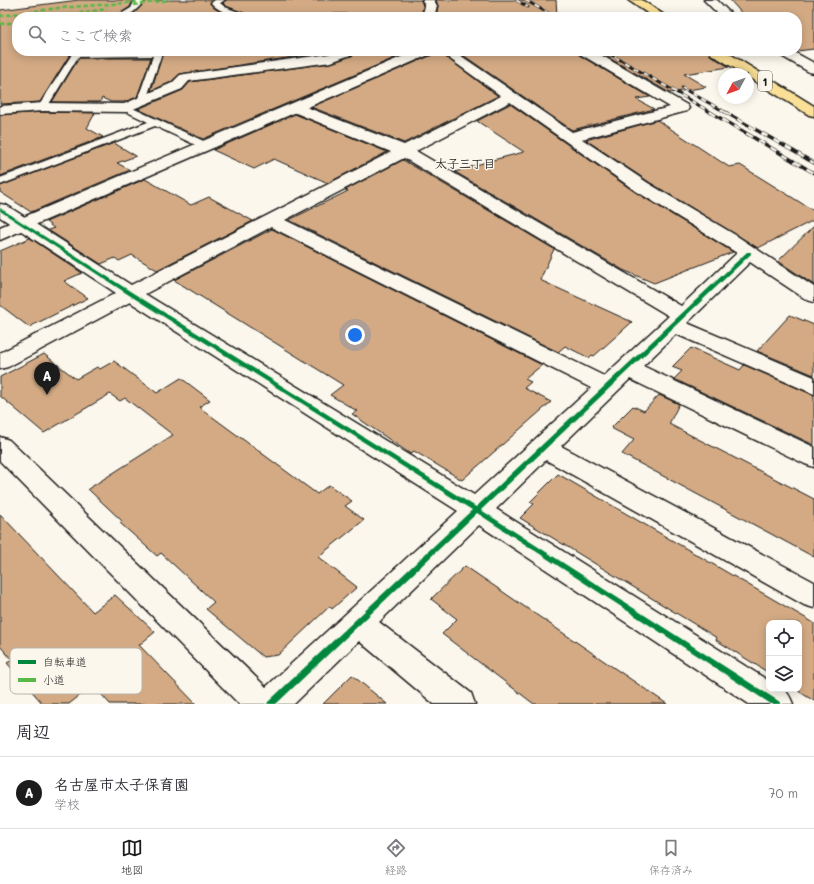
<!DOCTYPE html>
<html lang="ja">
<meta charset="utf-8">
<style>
:root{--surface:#fff;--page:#f2f2f3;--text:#2b2b33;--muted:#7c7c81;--line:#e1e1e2;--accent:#1c1c1c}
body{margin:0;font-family:Mali,"Klee One",sans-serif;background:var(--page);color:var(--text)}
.controls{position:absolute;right:12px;bottom:12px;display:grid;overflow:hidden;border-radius:8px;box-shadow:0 2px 10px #0003}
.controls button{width:36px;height:36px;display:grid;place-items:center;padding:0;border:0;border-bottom:1px solid var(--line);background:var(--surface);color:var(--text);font:20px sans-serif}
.compass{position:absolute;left:718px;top:68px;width:36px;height:36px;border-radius:50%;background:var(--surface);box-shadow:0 2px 10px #0003;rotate:229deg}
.you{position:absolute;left:355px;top:335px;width:14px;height:14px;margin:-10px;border:3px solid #fff;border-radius:50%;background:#1a73e8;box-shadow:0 0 0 6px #1a73e833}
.badge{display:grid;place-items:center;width:26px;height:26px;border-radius:50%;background:var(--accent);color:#fff;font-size:13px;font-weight:700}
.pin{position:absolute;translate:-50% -33px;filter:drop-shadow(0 1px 2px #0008)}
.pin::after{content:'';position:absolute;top:21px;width:14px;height:12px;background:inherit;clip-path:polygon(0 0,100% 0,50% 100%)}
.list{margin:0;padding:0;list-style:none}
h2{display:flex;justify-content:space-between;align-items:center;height:52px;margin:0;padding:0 16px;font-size:17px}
h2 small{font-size:13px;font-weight:400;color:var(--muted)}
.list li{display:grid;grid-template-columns:26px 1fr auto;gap:12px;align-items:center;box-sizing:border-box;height:72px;padding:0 16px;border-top:1px solid var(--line)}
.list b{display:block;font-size:15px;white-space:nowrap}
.list p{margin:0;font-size:13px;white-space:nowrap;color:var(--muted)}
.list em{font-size:13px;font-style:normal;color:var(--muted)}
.icon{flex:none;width:22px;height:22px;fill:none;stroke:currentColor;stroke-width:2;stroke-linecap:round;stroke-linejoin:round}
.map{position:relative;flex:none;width:814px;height:704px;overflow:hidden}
.search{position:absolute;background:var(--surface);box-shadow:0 2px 10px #0003;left:12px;right:12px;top:12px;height:44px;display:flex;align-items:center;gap:10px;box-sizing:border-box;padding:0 14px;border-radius:16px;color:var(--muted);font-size:15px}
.sheet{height:124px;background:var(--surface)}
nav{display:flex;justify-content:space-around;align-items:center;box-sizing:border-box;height:56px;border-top:1px solid var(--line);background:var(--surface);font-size:11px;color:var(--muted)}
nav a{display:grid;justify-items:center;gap:2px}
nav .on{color:var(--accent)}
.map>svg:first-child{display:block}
.building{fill:#d3aa84;stroke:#1c1c1c}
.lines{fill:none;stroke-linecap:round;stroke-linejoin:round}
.lane-casing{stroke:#1c1c1c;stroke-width:3}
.street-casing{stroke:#1c1c1c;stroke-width:3}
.secondary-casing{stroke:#1c1c1c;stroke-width:3}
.highway-casing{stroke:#1c1c1c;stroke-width:3}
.lane{fill:#fbf7ec;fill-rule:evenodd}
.street{fill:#fbf7ec;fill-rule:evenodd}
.secondary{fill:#fbf7ec;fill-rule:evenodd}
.highway{fill:#fadf96;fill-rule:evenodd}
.rail-far1-casing{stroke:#1c1c1c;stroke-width:3}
.rail-casing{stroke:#1c1c1c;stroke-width:3.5}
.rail-far1{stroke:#fbf7ec;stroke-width:2;stroke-dasharray:5.5;stroke-linecap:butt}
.rail{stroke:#fbf7ec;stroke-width:2.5;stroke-dasharray:7;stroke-linecap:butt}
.quiet{stroke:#58b947;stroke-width:2.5;stroke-dasharray:4.5 2.5;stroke-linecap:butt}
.cycleway-casing{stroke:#fbf7ec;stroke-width:3}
.cycleway{fill:#00873e;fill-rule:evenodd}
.labels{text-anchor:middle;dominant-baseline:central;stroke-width:3;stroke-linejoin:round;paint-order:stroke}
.shield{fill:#fbf7ec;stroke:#5f5e5a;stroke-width:1}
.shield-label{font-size:12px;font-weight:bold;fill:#1c1c1c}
.far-neighbourhood-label{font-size:12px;font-weight:bold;fill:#1c1c1c;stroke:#fbf7ec}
.key{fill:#fbf7ec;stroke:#b8b5ae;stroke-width:1}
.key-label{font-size:11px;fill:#1c1c1c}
</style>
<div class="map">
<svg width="814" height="704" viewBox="0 0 814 704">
<rect width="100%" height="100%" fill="#fbf7ec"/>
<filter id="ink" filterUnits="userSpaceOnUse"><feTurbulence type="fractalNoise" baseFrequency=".025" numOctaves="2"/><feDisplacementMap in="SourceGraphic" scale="8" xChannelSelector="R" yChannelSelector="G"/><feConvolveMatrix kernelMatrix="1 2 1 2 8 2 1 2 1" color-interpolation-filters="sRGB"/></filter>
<g filter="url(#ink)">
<path class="building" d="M79,0H133L130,7L115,17H17V51H72L40,102L0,104V10Z
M147,0H212L210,3L214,8L224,14L235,17H127L134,13Z
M226,0H421L423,6L421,17H351L346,14H334L332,17H253L226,6L223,3Z
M436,0H556L557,16L436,17L438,6Z
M730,0H814V49L797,51V17H745Z
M163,51H333L180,74L171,82L151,91L163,53Z
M355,51H411L203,139L138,109L183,90L190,82L331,63L354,55Z
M433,51H438L498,96L404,143L311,107L432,55Z
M457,51H578L579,55L650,97L636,99L654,109L572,130Z
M597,51H709L710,55L729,67L684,74L706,87L670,93Z
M79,58H151L137,97L124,102H111L102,98L100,102H52Z
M510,104L635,192L733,252L654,283L623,270L455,172L489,161L524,152L477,121Z
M43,112L95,113L87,128L103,137L0,176V115Z
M295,114L387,152L328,183L274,159L254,169L213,150Z
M657,120L729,167L740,165L814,211V220L758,248L649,182L586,140Z
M114,143L136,156L117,163L130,170L31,212L0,192V186Z
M403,160L554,249L540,280L632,322L594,356L592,355L589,358L565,346L558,352L289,220L348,191L345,190Z
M145,179L191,205L209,197L253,221L157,270L132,255L119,261L115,258L101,264L48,230L54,228L46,222Z
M814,226V285L778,261Z
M272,229L542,365L525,379L531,382L524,388L551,402L462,480L414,451L410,454L409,453L352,414L357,411L330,395L343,385L174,280Z
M30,238L82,273L64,281L88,298L29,327L0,305V251Z
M790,315L814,325V375L757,351Z
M691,348L740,370L744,365L814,395V445L674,379L682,371L672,367Z
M44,354L76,379L97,367L100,369L114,361L157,393L181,378L210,400L199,407L317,494L329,485L352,501L345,506L364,520L318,557L357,587L332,609L330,606L278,655L263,657L206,609L214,602L161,553L157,556L120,523L122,521L88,489L173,435L125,398L120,401L110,394L44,433L0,396V377Z
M659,395L679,404L669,424L814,499V557L622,454L634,440L611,428L633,406L644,411Z
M558,474L814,623V701L795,689H799V623H769V673L716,640L717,638L520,518L534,504L530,502Z
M0,514L93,612L115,595L155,632L139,645L196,704H110L93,685L69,704H43L7,663L12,660L0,646Z
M465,566L667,704H534L442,634L457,619L431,599Z
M352,675L387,704H323Z"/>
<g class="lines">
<defs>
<path id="lane" d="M135,0H146C135,10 133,17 116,17L131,8Z
M215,0H225L220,3L225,7L252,17C237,17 221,14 211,3Z
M334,15H346L350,17H333Z
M74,51H82L81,52L161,51L162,53L145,103L142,104L137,101L153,56L78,57L46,109H40L38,107Z
M126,105L210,144L211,146L210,148H202L155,126L0,185V178L148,122L123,110L121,108Z"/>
<path id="street" d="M422,0H434L437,6L434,17H422L425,6Z
M704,0H717L734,17H721Z
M337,51H354L353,54L331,62L189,81L182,89L126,112L43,111L0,114V106L43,103L124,104L172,83L180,75L185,74L329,54Z
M439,51H454L572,132L670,107L580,54L579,51H594L687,105L689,108L687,111L582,139L648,183L737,236L814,287V302L807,300L750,262L687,323L814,377V394L676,334L643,366L814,447V467L805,464L630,379L561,446L814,582V608L804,605L546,460L496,509L769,681V689C785,689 787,689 793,704H749L479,525L379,622L471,693L475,704H434L359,641L294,704H239L0,461V437L9,440L266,687L458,511L130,302L8,367L0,369V353L116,293L0,217V204L6,205L131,285L391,152L291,111L289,108L291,105L296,104L301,105L404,145L501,96ZM510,102L636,191L737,253L681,306L416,151ZM404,158L669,316L604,376L285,220ZM271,227L591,388L474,495L145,294Z
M777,51H792L814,63V73L809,72L778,54Z"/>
<path id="secondary" d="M415,51H432L431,54L0,240V227Z"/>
<path id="highway" d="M628,0H642L667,17H653Z
M710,51H725L814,106V116L809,115L748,77V74H744L711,54Z"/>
</defs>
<use href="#lane" class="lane-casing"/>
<use href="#street" class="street-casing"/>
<use href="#secondary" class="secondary-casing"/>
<use href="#highway" class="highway-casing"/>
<use href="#lane" class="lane"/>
<use href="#street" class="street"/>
<use href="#secondary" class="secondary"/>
<use href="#highway" class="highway"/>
<defs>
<path id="rail-far1" d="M516,0L528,7
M525,0L555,17
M605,51L712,113
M682,88L727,113"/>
<path id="rail" d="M710,112L814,173
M725,112L814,163"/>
</defs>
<use href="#rail-far1" class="rail-far1-casing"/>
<use href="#rail" class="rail-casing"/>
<use href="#rail-far1" class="rail-far1"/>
<use href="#rail" class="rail"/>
<path class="quiet" d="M134,5L170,0
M0,16L58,8L138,2
M51,17L107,9
M0,24L17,22"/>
<defs>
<path id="cycleway" d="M0,208L133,293L476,507L747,252H751V254L481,510L780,702L781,704H771L477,513L276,704H267L268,702L472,510L129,295L0,211Z"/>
</defs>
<use href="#cycleway" class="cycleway-casing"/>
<use href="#cycleway" class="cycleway"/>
</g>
</g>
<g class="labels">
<rect class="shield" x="758" y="71" width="14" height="20" rx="3"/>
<g class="shield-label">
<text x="765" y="81">1</text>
</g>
<g class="far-neighbourhood-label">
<text x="465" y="163">太子三丁目</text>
</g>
</g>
<rect x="10" y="648" width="132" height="46" rx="6" class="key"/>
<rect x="18" y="660" width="18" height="4" fill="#00873e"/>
<rect x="18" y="678" width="18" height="4" fill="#58b947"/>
<g class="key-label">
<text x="43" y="666">自転車道</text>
<text x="43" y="684">小道</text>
</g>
</svg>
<div class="controls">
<button><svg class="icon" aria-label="locate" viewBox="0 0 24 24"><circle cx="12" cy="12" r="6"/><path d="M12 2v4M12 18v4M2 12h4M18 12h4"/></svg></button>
<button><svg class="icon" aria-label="layers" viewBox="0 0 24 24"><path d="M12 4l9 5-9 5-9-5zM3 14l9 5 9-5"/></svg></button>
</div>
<svg class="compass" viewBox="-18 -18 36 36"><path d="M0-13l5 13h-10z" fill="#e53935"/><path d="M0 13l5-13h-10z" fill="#7c7c81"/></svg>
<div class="you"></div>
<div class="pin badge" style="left:47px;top:395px">A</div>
<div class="search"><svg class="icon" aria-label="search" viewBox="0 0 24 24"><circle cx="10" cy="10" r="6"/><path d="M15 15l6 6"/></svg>ここで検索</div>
</div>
<section class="sheet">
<h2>周辺<small></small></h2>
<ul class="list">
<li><span class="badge">A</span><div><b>名古屋市太子保育園</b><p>学校</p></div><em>70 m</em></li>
</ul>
</section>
<nav>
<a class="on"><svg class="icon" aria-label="map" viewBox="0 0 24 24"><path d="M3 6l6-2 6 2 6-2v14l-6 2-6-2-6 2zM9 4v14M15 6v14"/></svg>地図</a>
<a><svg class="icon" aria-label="directions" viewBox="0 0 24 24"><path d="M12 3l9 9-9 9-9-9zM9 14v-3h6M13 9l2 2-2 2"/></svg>経路</a>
<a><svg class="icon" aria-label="saved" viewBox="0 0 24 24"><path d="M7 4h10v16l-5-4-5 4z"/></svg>保存済み</a>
</nav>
